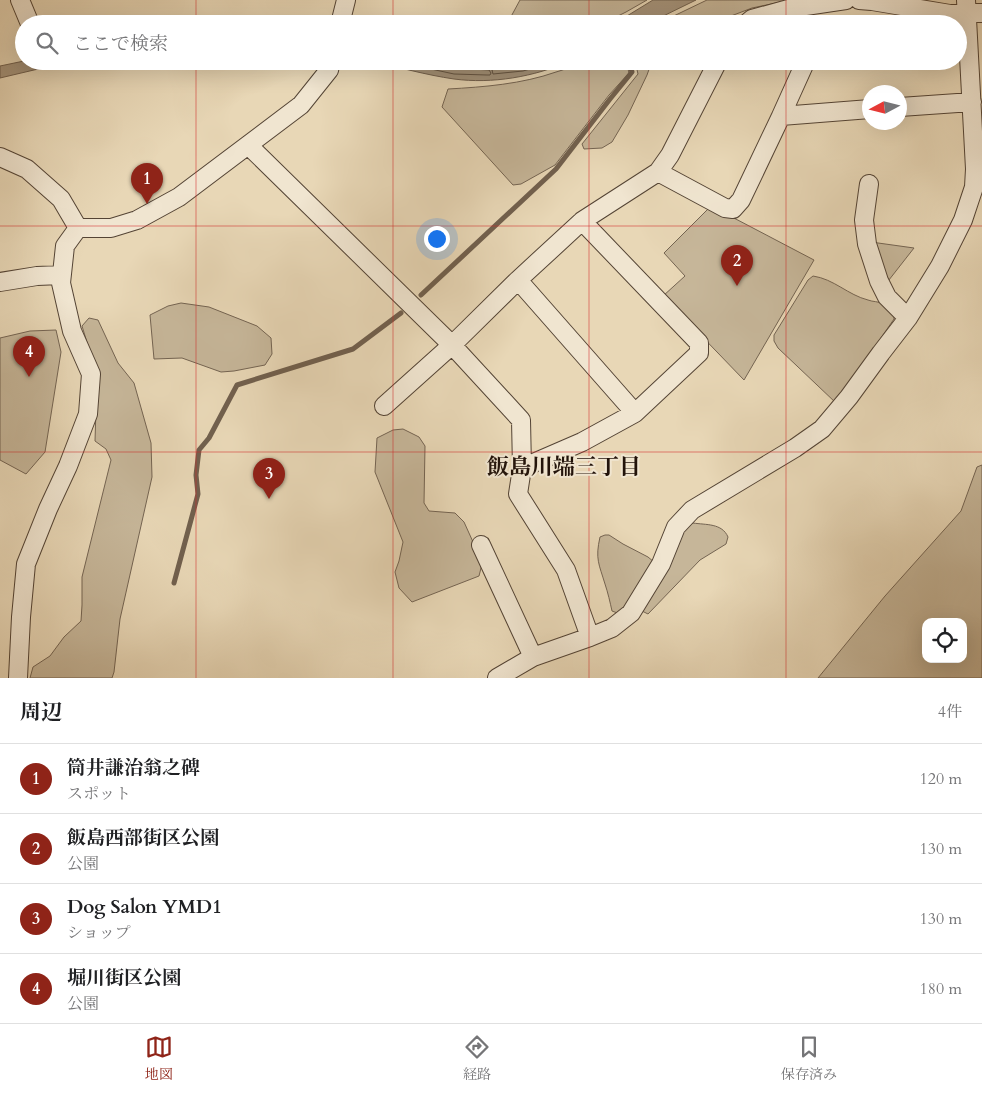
<!DOCTYPE html>
<html lang="ja">
<meta charset="utf-8">
<style>
:root{--surface:#fff;--page:#f6f6f6;--text:#202124;--muted:#757577;--line:#e0e0e0;--accent:#8f2418}
body{margin:0;font-family:Cardo,"Noto Serif JP",serif;background:var(--page);color:var(--text)}
.controls{position:absolute;right:15px;bottom:15px;display:grid;overflow:hidden;border-radius:10px;box-shadow:0 5px 20px #0002}
.controls button{width:45px;height:45px;display:grid;place-items:center;padding:0;border:0;border-bottom:1px solid var(--line);background:var(--surface);color:var(--text);font:25px sans-serif}
.compass{position:absolute;left:862px;top:85px;width:45px;height:45px;border-radius:50%;background:var(--surface);box-shadow:0 5px 20px #0002;rotate:263deg}
.you{position:absolute;left:436px;top:238px;width:18px;height:18px;margin:-12px;border:4px solid #fff;border-radius:50%;background:#1a73e8;box-shadow:0 0 0 8px #1a73e833}
.badge{display:grid;place-items:center;width:32px;height:32px;border-radius:50%;background:var(--accent);color:#fff;font-size:16px;font-weight:700}
.pin{position:absolute;translate:-50% -41px;filter:drop-shadow(0 1px 2px #0008)}
.pin::after{content:'';position:absolute;top:26px;width:18px;height:15px;background:inherit;clip-path:polygon(0 0,100% 0,50% 100%)}
.list{margin:0;padding:0;list-style:none}
h2{display:flex;justify-content:space-between;align-items:center;height:65px;margin:0;padding:0 20px;font-size:21px}
h2 small{font-size:16px;font-weight:400;color:var(--muted)}
.list li{display:grid;grid-template-columns:32px 1fr auto;gap:15px;align-items:center;box-sizing:border-box;height:70px;padding:0 20px;border-top:1px solid var(--line)}
.list b{display:block;font-size:19px;white-space:nowrap}
.list p{margin:0;font-size:16px;white-space:nowrap;color:var(--muted)}
.list em{font-size:16px;font-style:normal;color:var(--muted)}
.icon{flex:none;width:28px;height:28px;fill:none;stroke:currentColor;stroke-width:2;stroke-linecap:round;stroke-linejoin:round}
.map{position:relative;flex:none;width:982px;height:678px;overflow:hidden}
.search{position:absolute;background:var(--surface);box-shadow:0 5px 20px #0002;left:15px;right:15px;top:15px;height:55px;display:flex;align-items:center;gap:12px;box-sizing:border-box;padding:0 18px;border-radius:28px;color:var(--muted);font-size:19px}
.sheet{height:345px;background:var(--surface)}
nav{display:flex;justify-content:space-around;align-items:center;box-sizing:border-box;height:70px;border-top:1px solid var(--line);background:var(--surface);font-size:14px;color:var(--muted)}
nav a{display:grid;justify-items:center;gap:2px}
nav .on{color:var(--accent)}
.map>svg:first-child{display:block}
.green{fill:#c6b699;stroke:#746452;fill-rule:evenodd}
.water{fill:#a5947c;stroke:#71604e}
.lines{fill:none;stroke-linecap:round;stroke-linejoin:round}
.shore{stroke:#645443;stroke-width:1}
.stream{stroke:#71604e;stroke-width:5}
.street-casing{stroke:#544435;stroke-width:20}
.street{stroke:#f0e5d0;stroke-width:18}
.grid{fill:none;stroke:#d62828;stroke-width:1;stroke-opacity:0.55}
.labels{text-anchor:middle;dominant-baseline:central;stroke-width:4;stroke-linejoin:round;paint-order:stroke}
.neighbourhood-label{font-size:22px;font-weight:bold;fill:#22130a;stroke:#f0e5d0}
</style>
<div class="map">
<svg width="982" height="678" viewBox="0 0 982 678">
<rect width="100%" height="100%" fill="#e8d7b6"/>
<filter id="stains"><feTurbulence type="fractalNoise" baseFrequency=".004" numOctaves="4"/><feColorMatrix values="0 0 0 0 .2 0 0 0 0 .09 0 0 0 0 .02 0 0 0 .5 -.17"/></filter>
<radialGradient id="worn" r=".72"><stop offset=".6" stop-color="#630" stop-opacity="0"/><stop offset="1" stop-color="#630" stop-opacity=".3"/></radialGradient>
<path class="green" d="M520,0H647L626,12L602,24H507Z
M707,0H790L752,8L710,24H657Z
M581,61H626L629,73L609,95L555,165L521,184L513,185L442,107L448,89C484,87 522,84 556,72C565,70 573,65 581,61Z
M635,61H652L647,75L628,115L612,142L602,148L584,149L582,144L638,74Z
M711,206L814,260L744,380L663,296L685,276L664,253Z
M871,242L914,248L885,285Z
M813,276C834,279 848,295 868,300C873,302 878,301 883,304C888,307 891,312 894,315V319L836,403L778,348L774,341V335L808,280Z
M181,303L209,307L257,326L271,338L272,354L265,365L234,371L221,372L182,358L154,359L150,315L168,306Z
M89,318L98,320L118,363L134,383L151,443L152,477L120,619L114,672L112,678H30L33,667L50,656L64,637L81,621L82,605V577L111,460L106,449L95,441L97,375L82,326Z
M56,330L61,352L45,452L26,474L0,460V338L30,331Z
M403,429L419,437L425,446L424,503L429,511L455,513L464,522L478,553L482,564L479,576L412,602L399,588L395,572L399,561L403,542L375,472L377,438L393,430Z
M982,465V678H818L885,596L961,511L977,467ZM926,622H963V659H926Z
M693,523C706,525 722,523 728,537L726,544L700,560L648,614L642,611L680,527Z
M605,535H609L623,544L648,557L654,562L653,571L620,614L612,611C610,602 608,593 605,584C599,564 595,559 600,537Z"/>
<path class="water" d="M653,0H696L647,24H613L622,19Z
M24,61H72L0,78V66Z
M371,61H443L454,64L490,65L511,61H570C534,77 492,84 454,79C426,75 398,67 371,61Z"/>
<g class="lines">
<path class="shore" d="M394,61L454,74L487,75H490L491,73L489,70L457,68L453,66L452,61
M503,61L501,67L492,70L493,74L523,71L558,61"/>
<path class="stream" d="M421,295L556,169L610,99L632,72L629,61
M174,583L198,494L196,475L199,450L209,438L237,385L353,349L401,313"/>
<defs>
<path id="street" d="M20,0L30,24
M859,0L872,1L950,14L967,12L982,13
M340,24L346,0
M746,24L752,19L792,8L846,0
M900,107L972,102
M781,116L804,65
M248,145L452,345L384,406
M0,157L27,169L61,199L78,228
M658,172L725,208L733,209L741,200L781,116L870,109
M869,184L864,220L867,244L879,281L887,297L908,318
M78,228H111L137,220L179,197L301,105L329,70L331,61
M518,280L635,413
M0,282L37,276L61,275
M522,468L582,442L635,413L699,353V343L582,221
M481,545L533,657
M590,637L566,570L518,494L522,468L521,420L452,345L518,280L582,221L658,172L670,155L718,61
M18,678L21,617L26,564L48,509L68,466L88,414L91,374L72,331L61,283L65,246L78,228
M497,678L533,657L590,637L612,628L631,613L661,564L676,527L692,510L795,448L822,429L849,397L881,353L908,318L940,266L963,220L974,187L975,169L966,0"/>
</defs>
<use href="#street" class="street-casing"/>
<use href="#street" class="street"/>
</g>
<path class="grid" d="M196,0V24M393,0V24M589,0V24M786,0V24M196,61V678M393,61V678M589,61V678M786,61V678M0,226H982M0,452H982"/>
<g class="labels">
<g class="neighbourhood-label">
<text x="564" y="467">飯島川端三丁目</text>
</g>
</g>
<rect width="100%" height="100%" filter="url(#stains)"/>
<rect width="100%" height="100%" fill="url(#worn)"/>
</svg>
<div class="controls">
<button><svg class="icon" aria-label="locate" viewBox="0 0 24 24"><circle cx="12" cy="12" r="6"/><path d="M12 2v4M12 18v4M2 12h4M18 12h4"/></svg></button>
</div>
<svg class="compass" viewBox="-18 -18 36 36"><path d="M0-13l5 13h-10z" fill="#e53935"/><path d="M0 13l5-13h-10z" fill="#757577"/></svg>
<div class="you"></div>
<div class="pin badge" style="left:147px;top:204px">1</div>
<div class="pin badge" style="left:737px;top:286px">2</div>
<div class="pin badge" style="left:269px;top:499px">3</div>
<div class="pin badge" style="left:29px;top:377px">4</div>
<div class="search"><svg class="icon" aria-label="search" viewBox="0 0 24 24"><circle cx="10" cy="10" r="6"/><path d="M15 15l6 6"/></svg>ここで検索</div>
</div>
<section class="sheet">
<h2>周辺<small>4件</small></h2>
<ul class="list">
<li><span class="badge">1</span><div><b>筒井謙治翁之碑</b><p>スポット</p></div><em>120 m</em></li>
<li><span class="badge">2</span><div><b>飯島西部街区公園</b><p>公園</p></div><em>130 m</em></li>
<li><span class="badge">3</span><div><b>Dog Salon YMD1</b><p>ショップ</p></div><em>130 m</em></li>
<li><span class="badge">4</span><div><b>堀川街区公園</b><p>公園</p></div><em>180 m</em></li>
</ul>
</section>
<nav>
<a class="on"><svg class="icon" aria-label="map" viewBox="0 0 24 24"><path d="M3 6l6-2 6 2 6-2v14l-6 2-6-2-6 2zM9 4v14M15 6v14"/></svg>地図</a>
<a><svg class="icon" aria-label="directions" viewBox="0 0 24 24"><path d="M12 3l9 9-9 9-9-9zM9 14v-3h6M13 9l2 2-2 2"/></svg>経路</a>
<a><svg class="icon" aria-label="saved" viewBox="0 0 24 24"><path d="M7 4h10v16l-5-4-5 4z"/></svg>保存済み</a>
</nav>
